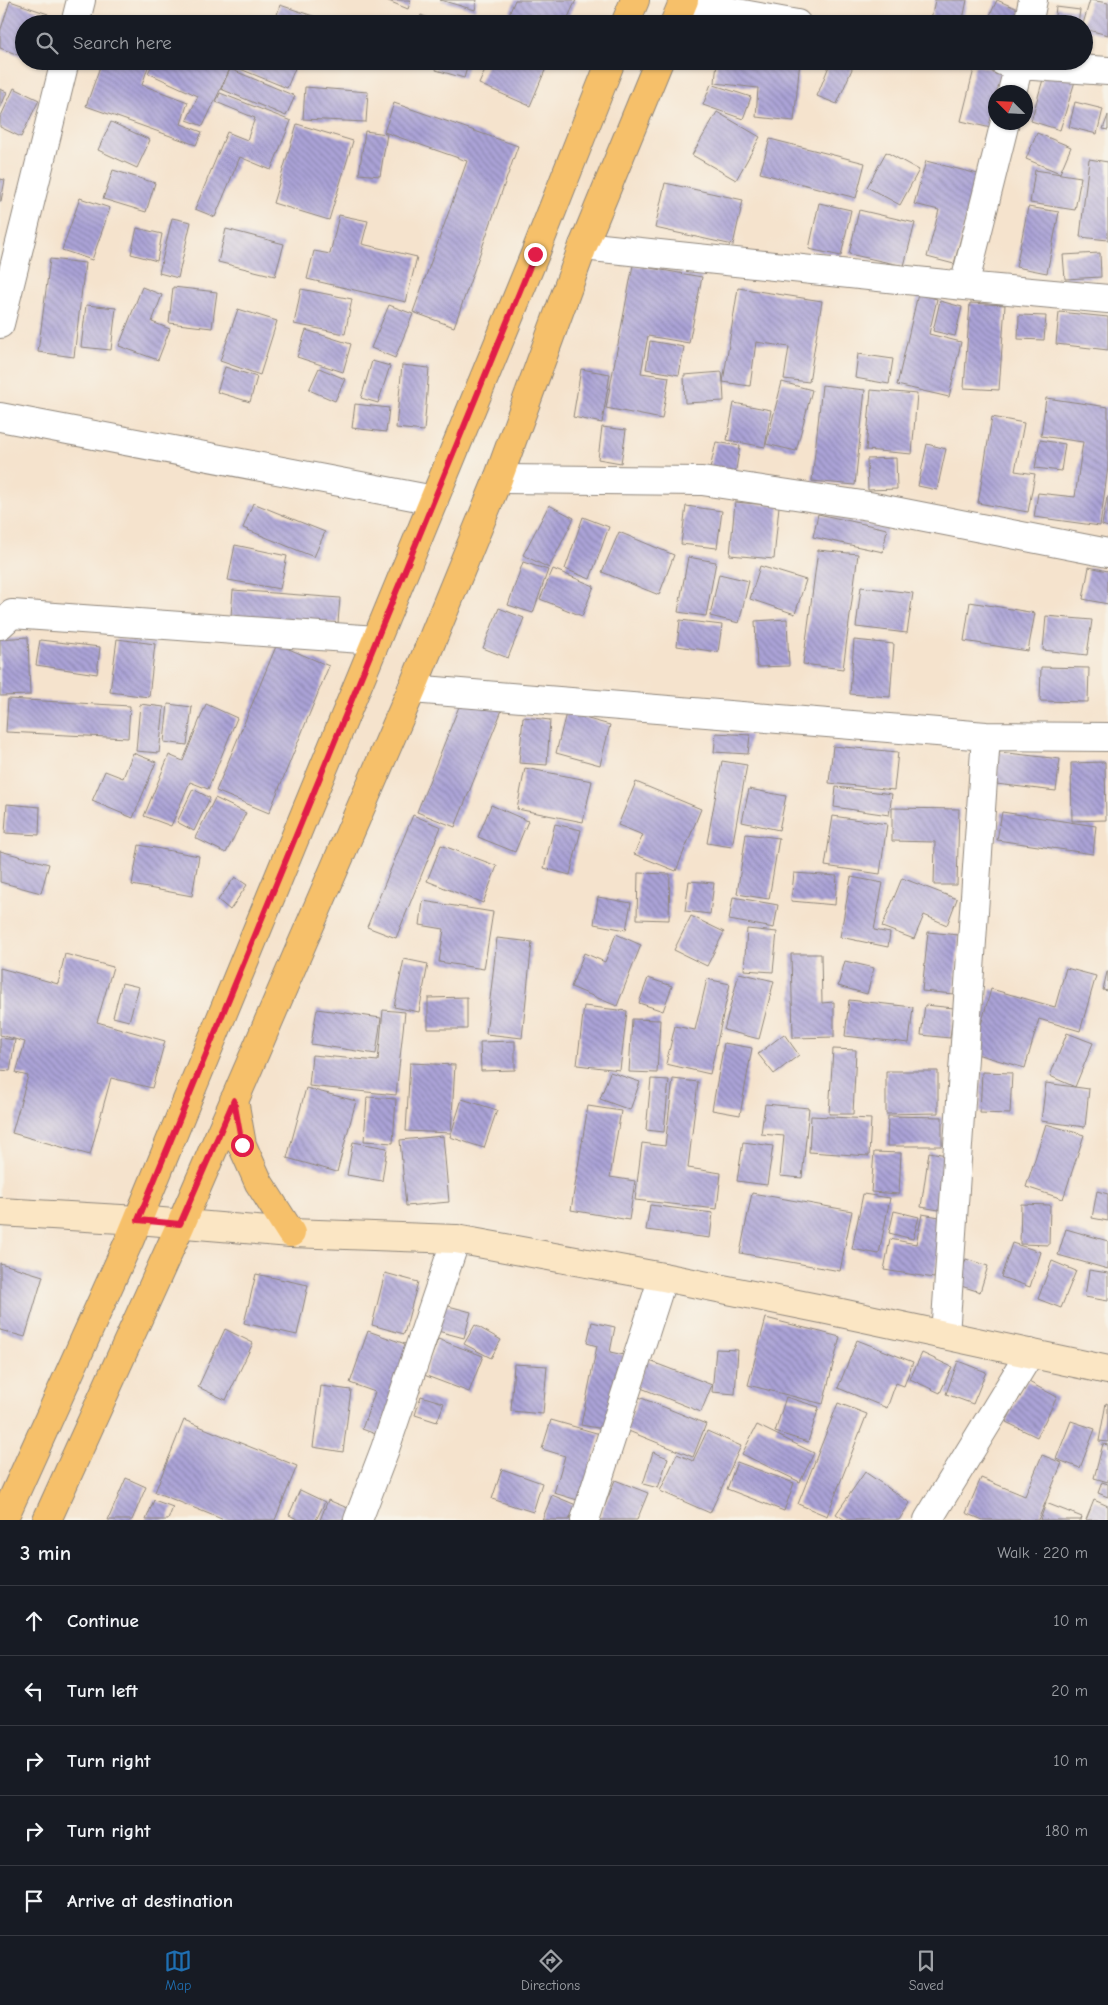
<!DOCTYPE html>
<meta charset="utf-8">
<style>
:root{--surface:#171b24;--page:#242831;--text:#f1f3f6;--muted:#9ea1a6;--line:#363941;--accent:#1f6fb2}
body{margin:0;font-family:"Comic Neue",sans-serif;background:var(--page);color:var(--text)}
.compass{position:absolute;left:988px;top:85px;width:45px;height:45px;border-radius:50%;background:var(--surface);box-shadow:0 1px 4px #0004;rotate:294deg}
.stop{position:absolute;width:15px;height:15px;margin:-11px;border:4px solid #e11d48;border-radius:50%;background:#fff}
.stop.end{background:#e11d48;border-color:#fff;box-shadow:0 1px 5px #0008}
.list{margin:0;padding:0;list-style:none}
h2{display:flex;justify-content:space-between;align-items:center;height:65px;margin:0;padding:0 20px;font-size:21px}
h2 small{font-size:16px;font-weight:400;color:var(--muted)}
.list li{display:grid;grid-template-columns:32px 1fr auto;gap:15px;align-items:center;box-sizing:border-box;height:70px;padding:0 20px;border-top:1px solid var(--line)}
.list b{display:block;font-size:19px;white-space:nowrap}
.list em{font-size:16px;font-style:normal;color:var(--muted)}
.icon{flex:none;width:28px;height:28px;fill:none;stroke:currentColor;stroke-width:2;stroke-linecap:round;stroke-linejoin:round}
.map{position:relative;flex:none;width:1108px;height:1520px;overflow:hidden}
.search{position:absolute;background:var(--surface);box-shadow:0 1px 4px #0004;left:15px;right:15px;top:15px;height:55px;display:flex;align-items:center;gap:12px;box-sizing:border-box;padding:0 18px;border-radius:28px;color:var(--muted);font-size:19px}
.sheet{height:415px;background:var(--surface)}
nav{display:flex;justify-content:space-around;align-items:center;box-sizing:border-box;height:70px;border-top:1px solid var(--line);background:var(--surface);font-size:14px;color:var(--muted)}
nav a{display:grid;justify-items:center;gap:2px}
nav .on{color:var(--accent)}
.map>svg:first-child{display:block}
.building{fill:url(#building-back-hatch)}
.lines{fill:none;stroke-linecap:round;stroke-linejoin:round}
.minor-casing{stroke:#90877c;stroke-width:30}
.secondary-casing{stroke:#90877c;stroke-width:30}
.primary-casing{stroke:#90877c;stroke-width:30}
.minor{stroke:#fff;stroke-width:28}
.secondary{stroke:#fbe6c4;stroke-width:28}
.primary{stroke:#f6c06b;stroke-width:28}
.route{stroke:#e11d48;stroke-width:6}
</style>
<div class="map">
<svg width="1108" height="1520" viewBox="0 0 1108 1520">
<defs>
<pattern id="building-back-hatch" width="6" height="6" patternUnits="userSpaceOnUse" patternTransform="scale(1.25)"><rect width="6" height="6" fill="#aba3d7"/><path d="M-1 5l2 2M0 0l6 6M5-1l2 2" fill="none" stroke="#8b85af"/></pattern>
</defs>
<rect width="100%" height="100%" fill="#f7f3e8"/>
<filter id="ink" filterUnits="userSpaceOnUse"><feTurbulence type="fractalNoise" baseFrequency=".02" numOctaves="2"/><feDisplacementMap in="SourceGraphic" scale="10" xChannelSelector="R" yChannelSelector="G"/><feConvolveMatrix kernelMatrix="1 2 1 2 8 2 1 2 1" color-interpolation-filters="sRGB"/></filter>
<filter id="wash" filterUnits="userSpaceOnUse"><feTurbulence type="fractalNoise" baseFrequency=".0096" numOctaves="4" result="noise"/><feDisplacementMap in="SourceGraphic" scale="20" xChannelSelector="R" yChannelSelector="G"/><feGaussianBlur stdDeviation="1.12" result="paint"/><feColorMatrix in="noise" values="0 0 0 0 0 0 0 0 0 0 0 0 0 0 0 0 0 1.4 0 .05"/><feComposite in="paint" operator="in"/></filter>
<g filter="url(#wash)">
<rect width="100%" height="100%" fill="#f5e3cd"/>
<g id="blocks">
<path class="building" d="M386,0H411L408,9Z
M440,0H477L475,10Z
M515,0H576L565,24H505Z
M935,0H967L962,24H930Z
M997,0L1022,11L1017,24H986Z
M1090,0L1108,3V35L1084,29L1083,24Z
M10,1L48,14L44,24H24V57L0,48V32Z
M280,5L316,17L314,24H274Z
M1056,7L1080,10L1078,24H1054Z
M421,15L443,24H418Z
M102,61H150L142,85L188,102L181,124L202,132L196,145L86,106Z
M154,61H214L230,69L203,126L187,120L198,96L148,73Z
M229,61H298L287,88L228,64Z
M438,61H469L464,78L436,70Z
M489,61H549L530,106L479,84Z
M717,61H800L794,121L756,117L758,88L715,83Z
M831,61L855,62L837,104L817,96Z
M975,65L1005,72L1000,92H996V110L991,128L961,121Z
M230,69L295,96L286,116L221,89Z
M1046,69L1076,78L1060,130L1031,121Z
M711,84L751,97L743,119L703,105Z
M305,87L368,92L366,122L303,119Z
M14,88L39,100L21,137L0,127V118Z
M0,89L7,92L0,109Z
M220,93L291,121L271,170L240,157L215,217L195,209L227,132L247,140L255,118L216,102Z
M1075,102L1103,109L1097,134L1069,127Z
M394,103L518,146L454,327L413,312L467,161L384,132Z
M717,112L760,137L736,180L692,155Z
M1108,115V130L1103,129Z
M111,122L150,140L137,168L98,150Z
M297,124L353,141L329,220L273,203Z
M365,131L387,134L380,176L359,174Z
M1037,133L1071,147L1060,173L1026,159Z
M770,139L865,163L856,198L760,173Z
M886,152L919,170L900,205L867,187Z
M1089,159L1108,162V240L1080,237Z
M926,161L978,174L954,264L927,257L939,210L914,204Z
M113,170L155,183L146,212L103,199Z
M1035,170L1081,177L1075,210L1030,203Z
M0,179L5,180L1,201H0Z
M665,183L743,200L733,245L655,228Z
M80,198L110,208L92,260L62,250Z
M819,203L851,210L841,256L809,249Z
M1028,207L1059,212L1047,273L1016,267Z
M859,210L915,223L904,266L849,254Z
M339,215L368,221L362,244L417,257L406,302L307,279L314,251L330,254Z
M172,218L191,222L178,278L159,273Z
M137,228L162,234L157,261L131,254Z
M226,229L284,244L275,276L218,262Z
M1100,253L1101,277L1065,279L1063,255Z
M50,259L85,263L74,357L38,352Z
M633,265L702,277L689,343L648,336L641,373L669,377L662,419L606,408Z
M142,287L162,295L152,322L170,329L158,360L119,346Z
M173,287L217,292L212,328L169,323Z
M738,288L822,301L809,382L784,379L789,347L756,342L750,386L723,382L724,401L685,403L684,375L722,372L723,382Z
M301,289L352,299L345,334L294,324Z
M918,294L937,299L929,334L961,342L949,397L897,385Z
M940,301L962,307L955,336L933,331Z
M970,303L1005,305L999,390L964,388Z
M86,305L116,308L111,350L81,347Z
M389,305L413,314L395,358L371,348Z
M238,309L277,321L260,375L220,361Z
M1059,312L1108,317V350L1056,344Z
M1019,315L1046,316L1044,340L1018,339Z
M306,330L351,344L343,372L297,357Z
M650,341L684,347L679,375L646,369Z
M858,354L893,359L889,384L855,378Z
M372,361L390,366L378,403L361,398Z
M402,365L429,368L424,431L396,428Z
M225,367L257,377L250,402L217,392Z
M319,368L345,379L335,401L309,390Z
M581,369L610,374L602,423L573,417Z
M782,382L812,390L796,451L766,444Z
M822,385L865,390L855,485L812,481Z
M871,390L917,394L912,454L866,450Z
M1046,398L1108,407V467L1100,526L1034,517L1038,493L1075,497L1083,442L1041,436Z
M734,403L771,410L765,447L727,440Z
M355,404L389,408L386,432L352,428Z
M992,417L1024,423L1015,471L1035,474L1028,512L978,503Z
M602,427L626,430L621,463L598,459Z
M1040,440L1065,444L1061,471L1035,468Z
M716,442L740,446L735,475L710,469Z
M927,444L946,449L937,490L918,486Z
M896,458L897,489L868,490L867,459Z
M1107,497H1108V527L1102,525Z
M735,502L779,506L774,559L730,555Z
M253,503L325,532L314,557L243,528Z
M549,505L574,518L549,568L523,555Z
M686,506L722,511L717,548L681,544Z
M818,514L887,529L883,552L813,537Z
M583,517L609,527L590,579L565,569Z
M619,532L674,555L659,595L602,572Z
M235,545L287,556L280,589L228,580Z
M818,550L858,554L843,669L803,664Z
M688,557L716,562L706,616L678,612Z
M523,562L548,570L533,613L508,605Z
M760,566L806,580L795,614L750,599Z
M1089,567L1108,571V604L1083,599Z
M553,569L594,586L582,616L540,599Z
M719,574L749,581L739,623L710,616Z
M861,587L913,593L907,633L856,627Z
M233,590L340,598L338,623L231,616Z
M970,602L1035,613L1028,651L964,641Z
M499,608L524,618L508,658L483,648Z
M1046,616L1092,620L1087,655L1043,650Z
M787,619L789,666L757,667L755,621Z
M680,620L722,625L718,652L677,646Z
M28,637L30,695L0,696V639Z
M117,639L155,644L149,697L110,692Z
M40,640L100,647L97,674L36,665Z
M854,640L894,644L890,697L850,694Z
M277,644L329,666L269,813L216,791Z
M1041,667L1089,668L1088,702L1040,701Z
M464,694L502,710L455,827L417,812Z
M8,699L130,706L128,738L6,732Z
M140,704L164,707L159,753L136,751Z
M168,704L192,707L187,745L164,742Z
M206,704L237,718L208,789L190,782L171,826L144,816L169,755L183,761Z
M566,713L610,725L600,765L556,753Z
M523,717L550,720L547,765L519,763Z
M716,733L750,735L748,754L714,752Z
M833,746L898,752L894,790L829,783Z
M999,752L1060,759L1056,791L996,784Z
M133,753L156,762L133,818L92,801L105,771L123,778Z
M722,761L747,765L732,847L707,843Z
M1105,762L1106,820L1072,821L1071,763Z
M525,768L592,781L583,822L517,809Z
M636,782L701,809L676,871L634,854L643,835L618,825Z
M836,787L892,794L889,815L834,807Z
M193,789L210,798L194,831L177,822Z
M749,789L786,796L779,830L742,822Z
M215,798L246,813L226,853L195,838Z
M7,804L40,807L39,835L5,833Z
M491,805L528,821L515,852L478,837Z
M892,808L959,809L957,885H934L935,842L892,841Z
M1002,812L1096,826L1093,854L997,840Z
M413,815L441,827L396,938L367,927Z
M833,816L887,824L880,874L825,866Z
M555,824L581,830L570,875L544,868Z
M746,834L779,838L769,899L737,894Z
M139,845L199,856L192,896L132,885Z
M441,845L497,866L483,903L427,881Z
M0,851L49,864L41,893L0,882Z
M638,873L670,874L669,920L637,919Z
M794,873L837,876L835,905L791,901Z
M235,877L247,885L230,910L218,900Z
M851,877L883,883L874,930L890,933L888,947L840,937Z
M902,878L957,899L947,925L924,915L914,939L882,927Z
M689,881L714,883L710,914L685,911Z
M598,897L631,903L626,930L594,924Z
M733,897L778,905L774,928L729,920Z
M423,901L493,912L484,969L439,962L444,929L420,925Z
M691,916L724,932L707,966L674,950Z
M747,929L777,932L773,972L744,970Z
M928,932L959,935L954,994L922,991Z
M616,934L641,945L617,1006L571,987L584,953L605,962Z
M497,938L532,942L522,1038L486,1034Z
M65,954L113,967L97,1022L165,1041L152,1088L111,1078L90,1155L12,1133L28,1076L16,1073L25,1042L0,1035V968L58,984Z
M791,954H821L822,1003L834,1002V1037L793,1038Z
M404,959L428,964L419,1012L394,1007Z
M845,961L874,968L867,994L838,986Z
M1066,968L1096,976L1080,1031L1039,1019L1025,1068L973,1053L991,989L1055,1007Z
M1107,972H1108V991L1103,990Z
M739,973L774,981L759,1039L724,1030Z
M648,978L672,986L663,1011L639,1003Z
M707,979L730,984L710,1074L666,1064L675,1026L695,1030Z
M122,983L139,987L129,1021L113,1017Z
M467,997V1029H428V998Z
M849,1000L913,1007L909,1043L845,1036Z
M925,1005L954,1008L950,1038L921,1035Z
M584,1006L627,1011L620,1070L577,1065Z
M317,1009L381,1018L376,1054L311,1044Z
M383,1010L405,1012L396,1095L309,1086L312,1055L378,1061Z
M632,1019L660,1020L657,1073L629,1072Z
M1067,1033L1093,1043L1075,1087L1050,1076Z
M784,1034L799,1055L774,1074L758,1054Z
M0,1038L15,1040L10,1071L0,1070Z
M515,1041V1070L481,1071L480,1042Z
M724,1043L752,1048L740,1115L712,1110Z
M833,1049L856,1050L853,1114H829Z
M410,1063L455,1065L451,1133L406,1131Z
M886,1071H938V1113L886,1114Z
M610,1072L640,1082L630,1110L600,1099Z
M982,1072L1012,1073L1010,1114L980,1113Z
M651,1079L669,1080L664,1132L646,1130Z
M673,1079L698,1082L688,1168L721,1173L717,1209L635,1200L642,1143L665,1146Z
M1046,1083L1089,1089L1085,1127L1041,1121Z
M306,1088L356,1101L337,1172L287,1158Z
M367,1097L396,1099L393,1143L364,1141Z
M462,1099L497,1110L484,1148L450,1137Z
M765,1104L809,1108L802,1178L780,1176L784,1136L761,1134Z
M588,1106L621,1111L610,1177L635,1181L629,1220L571,1210Z
M811,1116L871,1119L869,1156L809,1152Z
M888,1116L942,1117V1146H887Z
M1046,1124L1084,1135L1063,1199L1026,1187Z
M443,1136L449,1202L406,1206L400,1140Z
M353,1142L387,1148L382,1181L347,1175Z
M743,1142L773,1146L767,1185L737,1181Z
M874,1152L901,1153L899,1194L871,1192Z
M929,1152L947,1155L939,1210L921,1207Z
M1097,1191L1108,1194V1221L1092,1218Z
M752,1193L852,1211L840,1271L740,1253Z
M863,1194L890,1198L879,1254L852,1249Z
M1021,1204L1050,1205L1049,1245L1020,1244Z
M650,1205L713,1213L710,1238L646,1230Z
M894,1211L919,1217L913,1239L889,1233Z
M922,1214L945,1218L934,1278L884,1270L890,1239L916,1244Z
M1066,1229L1108,1241V1269L1058,1255Z
M1012,1243L1041,1252L1030,1287L1001,1277Z
M966,1259L988,1266L980,1292L958,1285Z
M1052,1261L1076,1271L1061,1308L1038,1299Z
M0,1263L43,1276L25,1337L0,1330Z
M1089,1270L1108,1273V1301L1085,1297Z
M385,1273L418,1282L404,1334L372,1325Z
M256,1274L308,1285L297,1335L244,1323Z
M441,1304L471,1312L464,1338L434,1330Z
M766,1318L840,1337L823,1404L748,1385Z
M592,1322L615,1327L610,1352L624,1355L609,1430L581,1425L597,1346L587,1343Z
M475,1325L501,1340L491,1358L464,1344Z
M225,1329L253,1343L226,1400L198,1387Z
M368,1331L414,1347L381,1436L362,1429L375,1392L350,1383Z
M438,1339L483,1356L469,1392L424,1375Z
M857,1340L913,1362L904,1386L896,1383L887,1408L838,1388Z
M716,1349L738,1350L735,1394L712,1392Z
M922,1353L952,1367L940,1393L910,1379Z
M647,1360L712,1385L701,1412L636,1386Z
M958,1361L986,1372L973,1404L946,1394Z
M514,1364L547,1366L543,1414L511,1411Z
M1027,1381L1057,1397L1037,1437L1006,1422Z
M321,1386L351,1390L343,1452L313,1447Z
M421,1396L444,1403L437,1422L415,1415Z
M639,1397L706,1424L693,1457L626,1430Z
M786,1397L819,1407L808,1442L775,1432Z
M838,1403L867,1414L827,1516L798,1504Z
M1106,1403L1108,1404V1442L1099,1441Z
M184,1420L297,1466L275,1520H224L155,1492Z
M551,1420L600,1434L581,1501L554,1493L565,1456L542,1449Z
M1071,1421L1095,1429L1080,1468L1056,1459Z
M757,1425L814,1453L800,1482L742,1454Z
M707,1431L741,1446L710,1513L660,1491L677,1454L693,1461Z
M1103,1444L1108,1445V1482L1094,1478Z
M653,1452L668,1458L658,1488L643,1484Z
M1042,1455L1062,1463L1038,1520H983L966,1513L981,1478L1025,1496Z
M737,1462L794,1483L784,1511L727,1489Z
M502,1469L542,1483L533,1512L492,1499Z
M865,1472L910,1503L899,1520H845L836,1514Z
M126,1478L146,1487L132,1520H108Z
M615,1480L648,1493L637,1520H599Z
M1102,1482L1108,1484V1497L1098,1493Z
M300,1490L325,1502L316,1520H299L289,1515Z
M552,1495L576,1505L569,1520H542Z
M154,1500L173,1507L168,1520H146Z
M328,1500L355,1511L352,1520H320Z
M1094,1500L1108,1506V1520H1086Z
M1046,1503L1082,1517L1081,1520H1040Z"/>
</g>
</g>
<g filter="url(#ink)">
<use href="#blocks" fill-opacity="0" stroke="#90877c" stroke-width="1"/>
<g class="lines">
<defs>
<path id="minor" d="M683,3L797,24
M75,24L81,0
M1028,24L1033,0
M1002,61L1019,65L1108,71
M1012,92L1020,61
M583,246L964,286L1108,299
M964,286L1005,122
M0,324L65,61
M0,417L434,500
M498,479L702,481L869,506L1108,553
M0,625L12,614L376,640
M412,689L986,736L1108,737
M945,1335L986,736
M358,1520L385,1449L456,1239
M585,1520L663,1277
M928,1520L1030,1353"/>
<path id="secondary" d="M0,1212L138,1220L291,1233L456,1239L663,1277L827,1310L1108,1370"/>
<path id="primary" d="M625,24L635,0
M674,24L684,0
M234,1100L242,1145L259,1183L291,1233
M3,1520L130,1239L535,254L611,61
M47,1520L181,1224L412,689L498,479L583,246L659,61"/>
</defs>
<use href="#minor" class="minor-casing"/>
<use href="#secondary" class="secondary-casing"/>
<use href="#primary" class="primary-casing"/>
<use href="#minor" class="minor"/>
<use href="#secondary" class="secondary"/>
<use href="#primary" class="primary"/>
</g>
</g>
<g class="lines" filter="url(#ink)">
<path class="route" d="M242,1145L234,1100L180,1224L138,1220L535,254"/>
</g>
</svg>
<svg class="compass" viewBox="-18 -18 36 36"><path d="M0-13l5 13h-10z" fill="#e53935"/><path d="M0 13l5-13h-10z" fill="#9ea1a6"/></svg>
<div class="stop" style="left:242px;top:1145px"></div>
<div class="stop end" style="left:535px;top:254px"></div>
<div class="search"><svg class="icon" aria-label="search" viewBox="0 0 24 24"><circle cx="10" cy="10" r="6"/><path d="M15 15l6 6"/></svg>Search here</div>
</div>
<section class="sheet">
<h2>3 min<small>Walk · 220 m</small></h2>
<ul class="list">
<li><svg class="icon" aria-label="ahead" viewBox="0 0 24 24"><path d="M12 20V5M6 11l6-6 6 6"/></svg><div><b>Continue</b></div><em>10 m</em></li>
<li><svg class="icon" aria-label="left" viewBox="0 0 24 24"><path d="M17 20v-9H6M10 6l-5 5 5 5"/></svg><div><b>Turn left</b></div><em>20 m</em></li>
<li><svg class="icon" aria-label="right" viewBox="0 0 24 24"><path d="M7 20v-9h11M14 6l5 5-5 5"/></svg><div><b>Turn right</b></div><em>10 m</em></li>
<li><svg class="icon" aria-label="right" viewBox="0 0 24 24"><path d="M7 20v-9h11M14 6l5 5-5 5"/></svg><div><b>Turn right</b></div><em>180 m</em></li>
<li><svg class="icon" aria-label="arrive" viewBox="0 0 24 24"><path d="M6 21V4h12l-3 4 3 4H6"/></svg><div><b>Arrive at destination</b></div></li>
</ul>
</section>
<nav>
<a class="on"><svg class="icon" aria-label="map" viewBox="0 0 24 24"><path d="M3 6l6-2 6 2 6-2v14l-6 2-6-2-6 2zM9 4v14M15 6v14"/></svg>Map</a>
<a><svg class="icon" aria-label="directions" viewBox="0 0 24 24"><path d="M12 3l9 9-9 9-9-9zM9 14v-3h6M13 9l2 2-2 2"/></svg>Directions</a>
<a><svg class="icon" aria-label="saved" viewBox="0 0 24 24"><path d="M7 4h10v16l-5-4-5 4z"/></svg>Saved</a>
</nav>
